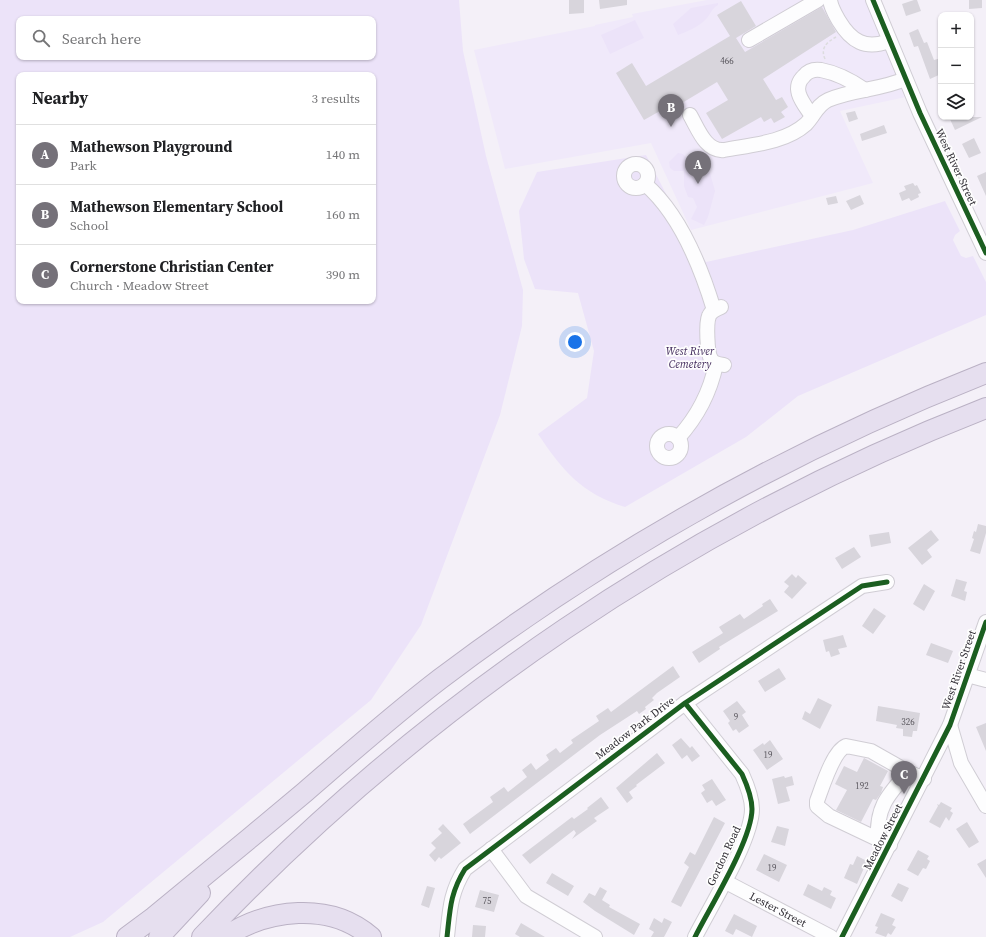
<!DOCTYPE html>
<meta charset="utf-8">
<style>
:root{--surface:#fff;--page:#f2f2f2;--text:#202124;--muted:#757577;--line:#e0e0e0;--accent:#757179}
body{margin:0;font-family:"Source Serif 4",serif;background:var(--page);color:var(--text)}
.controls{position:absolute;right:12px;top:12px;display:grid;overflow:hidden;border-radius:8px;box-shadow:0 1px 3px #0004}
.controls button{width:36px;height:36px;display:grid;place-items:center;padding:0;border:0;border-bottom:1px solid var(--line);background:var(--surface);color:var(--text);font:20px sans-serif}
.you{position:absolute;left:575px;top:342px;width:14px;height:14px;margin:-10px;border:3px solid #fff;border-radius:50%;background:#1a73e8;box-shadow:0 0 0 6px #1a73e833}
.badge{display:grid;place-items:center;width:26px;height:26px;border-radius:50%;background:var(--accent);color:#fff;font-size:13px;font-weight:700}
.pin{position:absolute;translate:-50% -33px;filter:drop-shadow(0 1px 2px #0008)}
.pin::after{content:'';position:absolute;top:21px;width:14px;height:12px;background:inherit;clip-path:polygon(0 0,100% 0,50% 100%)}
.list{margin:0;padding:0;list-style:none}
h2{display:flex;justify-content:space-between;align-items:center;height:52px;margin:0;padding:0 16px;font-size:17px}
h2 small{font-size:13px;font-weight:400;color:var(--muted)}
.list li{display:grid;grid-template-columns:26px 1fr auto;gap:12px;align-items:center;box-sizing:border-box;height:60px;padding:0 16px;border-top:1px solid var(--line)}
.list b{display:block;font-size:15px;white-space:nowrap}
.list p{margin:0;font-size:13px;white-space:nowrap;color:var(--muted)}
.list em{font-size:13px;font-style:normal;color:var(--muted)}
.icon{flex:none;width:22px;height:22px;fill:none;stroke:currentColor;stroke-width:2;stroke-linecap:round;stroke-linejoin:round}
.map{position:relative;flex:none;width:986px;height:937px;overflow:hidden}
.search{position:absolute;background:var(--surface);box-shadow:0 1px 3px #0004;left:16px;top:16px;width:360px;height:44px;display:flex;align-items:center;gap:10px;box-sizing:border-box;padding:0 14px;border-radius:8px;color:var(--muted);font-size:15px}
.panel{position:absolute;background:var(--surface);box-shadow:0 1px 3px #0004;left:16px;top:72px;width:360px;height:232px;border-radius:8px}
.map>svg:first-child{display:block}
.built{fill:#f0e9fa}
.green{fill:#ece3f9;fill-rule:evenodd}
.building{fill:#d8d5dc}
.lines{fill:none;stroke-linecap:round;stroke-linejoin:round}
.minor-casing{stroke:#d0cdd4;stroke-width:16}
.highway-casing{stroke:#bab1c4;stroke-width:22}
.path{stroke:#dcdcde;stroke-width:1.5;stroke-dasharray:3 2;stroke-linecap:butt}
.minor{stroke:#fdfdfe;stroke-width:14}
.highway{stroke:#e6dfef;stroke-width:20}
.cycleway-casing{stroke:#fefefe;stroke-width:8}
.cycleway{stroke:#1b5e20;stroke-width:5}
.labels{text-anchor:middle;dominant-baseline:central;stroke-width:3.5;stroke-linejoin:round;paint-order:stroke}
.number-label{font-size:9px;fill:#5a575e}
.street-label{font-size:11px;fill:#302d34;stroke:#fefefe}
.park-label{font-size:11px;font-style:italic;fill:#422b5c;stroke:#fefefe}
</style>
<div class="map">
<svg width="986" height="937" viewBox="0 0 986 937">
<rect width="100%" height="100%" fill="#f4f0f8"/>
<path class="built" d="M707,0H867L906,97L840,111L873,183L691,230L651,143L505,169L474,50L595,26V25L633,17L632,14Z"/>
<path class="green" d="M0,0H459L463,51L486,156L523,290L522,326L500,415L421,625L371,700L103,922L70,937H0ZM19,19H373V57H19ZM19,75H373V301H19Z
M718,3V5C711,9 711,14 706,19C699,27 688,31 678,35L673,24L691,8Z
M635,20L644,38L610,54L601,35Z
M678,153L683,154L688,160L708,166L715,191L708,217L704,225L691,219L697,207L693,198L688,197L684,186V171H674L670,168L669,162Z
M646,155L681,223L706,262L853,230L945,201L960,231L955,235L953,240L961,256L966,258L973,256L986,282V315L798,396L746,437L625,507C582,494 562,470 538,434L587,398L594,351L578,293L535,289L524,259L519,211L537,172Z"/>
<path class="building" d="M569,0H584V13L569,14Z
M599,0H627V5L600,9Z
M914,0H917L921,11L906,16L902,4Z
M969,0H982V8L969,9Z
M741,1L756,26L736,38L745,52L822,7L836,32L763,79L776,100L782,97L788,107L781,112L785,117L774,123L771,118L764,122L761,117L722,139L706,113L728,100L717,82L662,115L660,111L644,120L616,73L632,63L646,86L730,36L717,15Z
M918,29L924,43L927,42L934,60L941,58V74L930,79L918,46L914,47L909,33Z
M855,111L858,119L849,122L846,113Z
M949,117H982L955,130Z
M884,125L887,133L862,141L860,134Z
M974,138L981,153L969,158L962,144Z
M986,172V196L977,176Z
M913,183L915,186L917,185L921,193L918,194L919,197L911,201L909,198L902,201L899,193L906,190L904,186Z
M860,195L864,204L851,210L846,201Z
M836,196L838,203L828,205L826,198Z
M978,524L986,526V533L980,554L970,551L974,539L972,538L974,531L976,532Z
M931,530L939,540L927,550L932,557L922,565L908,548Z
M889,532L891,543L871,547L869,535Z
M854,547L861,557L842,569L835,558Z
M792,574L796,578L798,575L807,583L792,599L784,592L789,586L784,582Z
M956,579L967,582L964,591L967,592L965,601L951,596Z
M924,584L935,591L924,611L913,604Z
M770,599L778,611L719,647L720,649L699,663L692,652L723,633L719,627L740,614L744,619L763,606L762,604Z
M874,608L886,616L873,634L862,626Z
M843,635L847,647L838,649L840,654L831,657L829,651L826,652L823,640Z
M931,643L953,651L948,663L926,655Z
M673,666L680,677L657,693L652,698L654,700L645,707L646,709L639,714L637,711L600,735L470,834L463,824L493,802L490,797L504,787L508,792L527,777L522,770L531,763L536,770L549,760L546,755L556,748L560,753L573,743L571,740L599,721L596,716L608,708L611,712Z
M779,668L786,679L765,692L758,681Z
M818,698L832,705L820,729L802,719L805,711L810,714Z
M737,701L746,712L742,715L749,726L739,733L736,729L733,731L728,723L730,721L723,711Z
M878,706L920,713L917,731H913L912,737L903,736V729L896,728L897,725L876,721Z
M986,723V751L976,727Z
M681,738L690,748L692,746L700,756L692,762L687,755L682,759L672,745Z
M770,740L783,759L767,770L753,750L763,743L764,745Z
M657,753L665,763L636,785L637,786L629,792L633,798L627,803L616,788Z
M864,758L888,771L880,786L883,787L881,793L876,800L873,799L861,822L836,810L847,790L835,784L844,766L857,772Z
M784,776L785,778L792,776L794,785L786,787L790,801L778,804L772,779Z
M712,779L726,800L716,806L712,800L707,803L701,793L705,790L702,785Z
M601,797L609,808L594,818L597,821L572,839L576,833L574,830L530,864L522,855L572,817L574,819L588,809L587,808Z
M941,802L952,808L950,811L953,813L949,821L946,817L940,828L929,822L938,806L937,804L939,805Z
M714,817L725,823L681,907L671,902L689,867L684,863L690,852L695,855Z
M967,822L979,842L969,848L956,829Z
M443,824L461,843L441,859L439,857L435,862L429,855L436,848L431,843L442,833L438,829Z
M777,826L789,829L785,846L771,842Z
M918,850L929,856L927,859L930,861L926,869L923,868L918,876L907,870Z
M764,854L787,865L779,882L756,870Z
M857,856L867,861L857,884L844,878L850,864L853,865Z
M986,859V878L977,864Z
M552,873L574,886L568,896L546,883Z
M898,883L909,888L902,902L891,896Z
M808,884L822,891L824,887L832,891L830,895L836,898L831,909L803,895Z
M427,886L435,888L429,908L421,905Z
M600,887L607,891L602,900L610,905L609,907L640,924L634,935L595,911L583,902L589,893L595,896Z
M480,890L499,895L494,912L475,907Z
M881,913L895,919L892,925L896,927L891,935L888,933L886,937L875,933L878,927L875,926Z
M734,914L757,926L752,937L736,929L733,935L725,931Z
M654,918L662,923L664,918L672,922L664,937H651L654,932L649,929Z
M521,923L545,937H520L515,934Z
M473,925L486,926L485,937H472Z"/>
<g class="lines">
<defs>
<g id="minor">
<path d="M830,0C831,8 835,14 839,21C851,41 865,50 889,41"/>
<path d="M873,0L920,113L986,253"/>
<path d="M749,40L818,0"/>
<path d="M690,115C698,129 706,152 724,150C750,145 785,143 806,124C814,116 817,105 828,100C853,89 881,90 905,79"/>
<path d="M812,116C804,104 790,89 804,76C808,71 814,69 821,70C837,73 852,81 865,90"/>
<circle cx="636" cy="176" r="12"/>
<path d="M645,184C680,214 701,267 714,310"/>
<path d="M721,307C716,309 711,311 709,316C706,323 707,353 711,359C714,364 719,364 724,365"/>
<circle cx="669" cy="446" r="12"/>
<path d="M678,438C698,416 710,393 716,364"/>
<path d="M967,675L986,680"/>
<path d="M685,703L742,774C747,785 752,797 752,809C752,840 710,907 695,937"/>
<path d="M950,725L961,763L986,806"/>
<path d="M878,839C876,807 888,795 908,772"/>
<path d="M890,845L829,816L817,806V801C822,788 833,751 846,746L871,751L908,772L924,779"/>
<path d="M491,849L526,896L595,937"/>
<path id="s1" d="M724,881L831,937"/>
<path d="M447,937C450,910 450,893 465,869L685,703L862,586L887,582"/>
<path d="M842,937L950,725L986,622"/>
</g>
<path id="highway" d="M127,937L154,917C204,876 255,834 305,792C349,754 393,715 440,679C608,552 790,450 986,373
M159,937L200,893
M202,937C422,705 688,524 986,408
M225,937C267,909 330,901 371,937"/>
</defs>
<use href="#minor" class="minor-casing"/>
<use href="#highway" class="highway-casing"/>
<path class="path" d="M825,59C820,48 827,42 836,37"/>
<use href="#minor" class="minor"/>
<use href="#highway" class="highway"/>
<defs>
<path id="cycleway" d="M873,0L920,113L986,253
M685,703L742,774C747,785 752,797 752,809C752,840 710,907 695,937
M447,937C450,910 450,893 465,869L685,703L862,586L887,582
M842,937L950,725L986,622"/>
</defs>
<use href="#cycleway" class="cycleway-casing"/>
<use href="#cycleway" class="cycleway"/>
</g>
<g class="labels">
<g class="number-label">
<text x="727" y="61">466</text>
<text x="736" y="717">9</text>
<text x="908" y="722">326</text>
<text x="768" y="755">19</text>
<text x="862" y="786">192</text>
<text x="772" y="868">19</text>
<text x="487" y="901">75</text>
</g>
<g class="street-label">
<text transform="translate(956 167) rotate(65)">West River Street</text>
<text transform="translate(959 670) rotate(-71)">West River Street</text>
<text transform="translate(635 728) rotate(-37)">Meadow Park Drive</text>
<text transform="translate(883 837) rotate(-63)">Meadow Street</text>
<text transform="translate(724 856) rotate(-65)">Gordon Road</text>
<text stroke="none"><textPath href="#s1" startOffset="61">Lester Street</textPath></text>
</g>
<g class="park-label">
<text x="690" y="351">West River<tspan x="690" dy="13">Cemetery</tspan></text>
</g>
</g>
</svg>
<div class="controls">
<button>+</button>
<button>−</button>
<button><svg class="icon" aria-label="layers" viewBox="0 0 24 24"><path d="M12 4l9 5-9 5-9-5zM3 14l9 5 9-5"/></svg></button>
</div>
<div class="you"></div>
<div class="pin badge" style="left:698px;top:184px">A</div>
<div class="pin badge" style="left:671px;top:127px">B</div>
<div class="pin badge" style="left:904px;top:794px">C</div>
<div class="search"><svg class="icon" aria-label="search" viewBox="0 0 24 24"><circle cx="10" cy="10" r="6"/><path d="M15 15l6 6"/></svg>Search here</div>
<section class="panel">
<h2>Nearby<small>3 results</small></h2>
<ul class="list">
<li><span class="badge">A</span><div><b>Mathewson Playground</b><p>Park</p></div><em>140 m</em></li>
<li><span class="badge">B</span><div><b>Mathewson Elementary School</b><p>School</p></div><em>160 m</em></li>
<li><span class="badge">C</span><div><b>Cornerstone Christian Center</b><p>Church · Meadow Street</p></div><em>390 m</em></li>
</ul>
</section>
</div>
